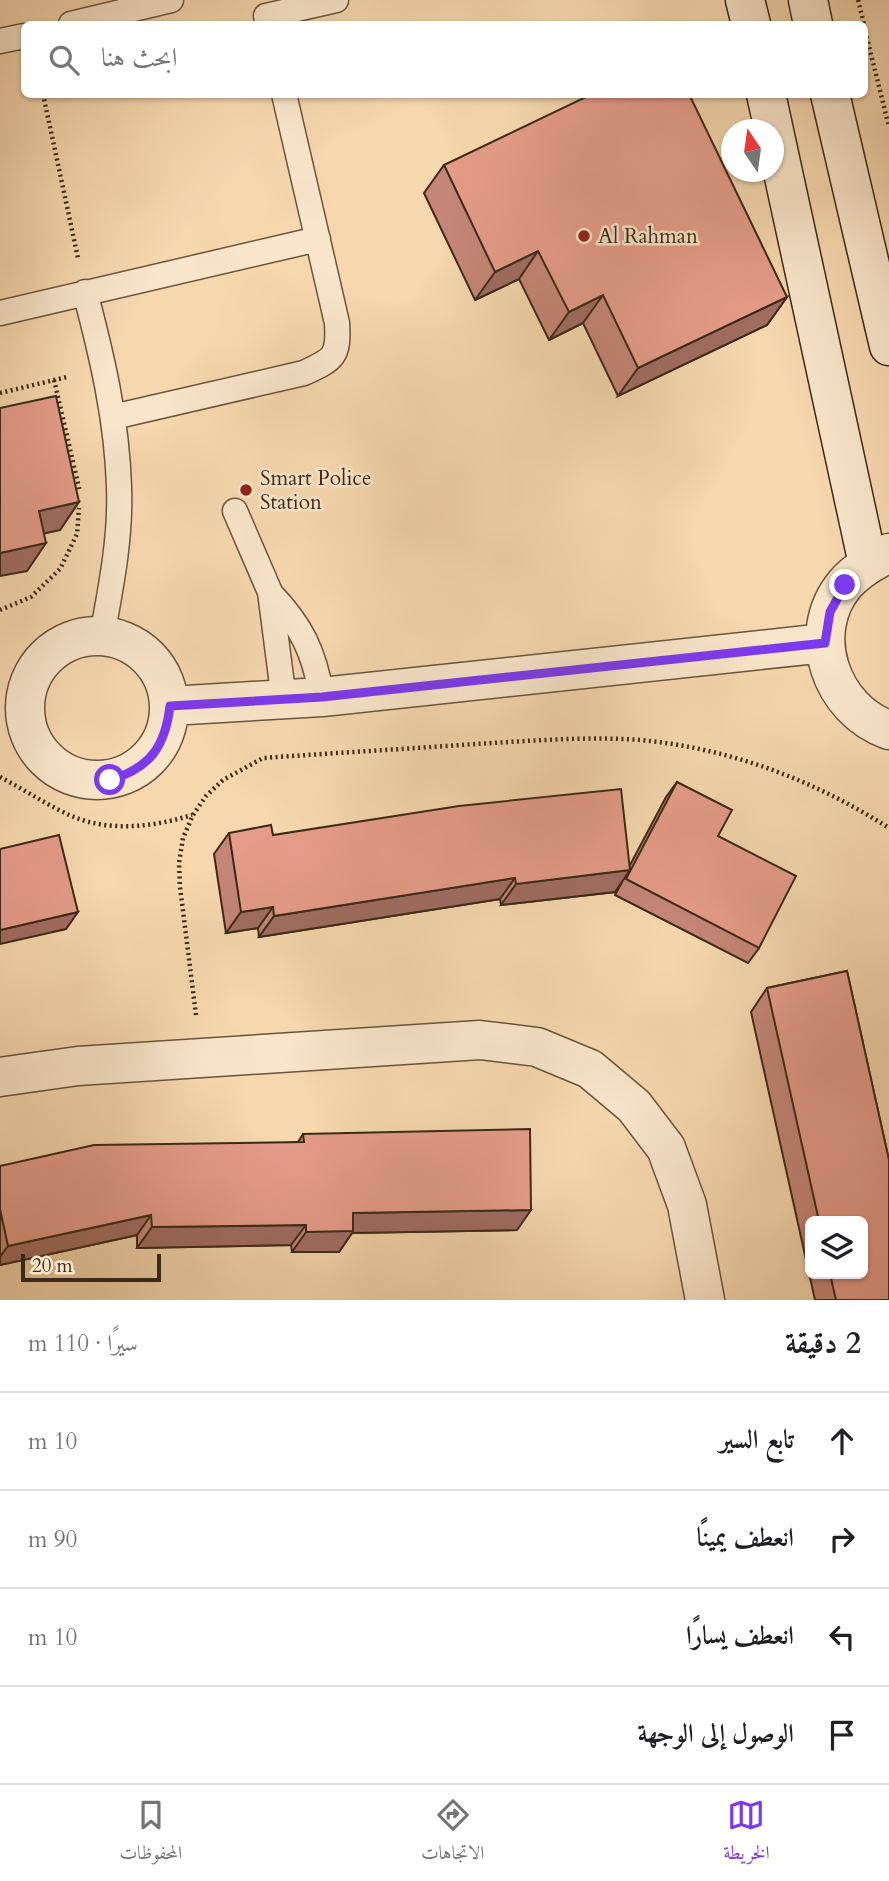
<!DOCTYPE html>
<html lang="ar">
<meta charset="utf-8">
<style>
:root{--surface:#fff;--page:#f6f6f6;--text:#202124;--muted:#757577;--line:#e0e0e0;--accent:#7c3aed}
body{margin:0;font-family:Cardo,Amiri,serif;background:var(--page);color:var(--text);direction:rtl}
.controls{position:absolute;right:21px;bottom:21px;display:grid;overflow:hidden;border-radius:10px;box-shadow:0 2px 5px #0004}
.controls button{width:63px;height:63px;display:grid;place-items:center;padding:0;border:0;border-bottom:2px solid var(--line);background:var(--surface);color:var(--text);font:35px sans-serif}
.compass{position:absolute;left:721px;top:119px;width:63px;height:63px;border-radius:50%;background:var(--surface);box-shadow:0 2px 5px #0004;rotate:347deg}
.scale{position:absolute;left:21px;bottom:18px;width:140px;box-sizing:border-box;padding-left:7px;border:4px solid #3c2a16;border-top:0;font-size:19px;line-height:24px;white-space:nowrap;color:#3c2a16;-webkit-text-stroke:5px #f9e5ca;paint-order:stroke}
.stop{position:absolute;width:21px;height:21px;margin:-16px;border:5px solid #7c3aed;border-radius:50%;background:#fff}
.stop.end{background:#7c3aed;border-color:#fff;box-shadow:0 2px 7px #0008}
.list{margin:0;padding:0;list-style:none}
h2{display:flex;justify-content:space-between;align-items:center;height:91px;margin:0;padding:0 28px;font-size:30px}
h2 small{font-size:23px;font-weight:400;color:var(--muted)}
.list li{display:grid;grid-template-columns:46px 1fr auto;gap:21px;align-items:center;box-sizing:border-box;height:98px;padding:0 28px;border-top:2px solid var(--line)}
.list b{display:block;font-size:26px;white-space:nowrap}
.list em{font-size:23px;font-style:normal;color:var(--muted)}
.icon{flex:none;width:38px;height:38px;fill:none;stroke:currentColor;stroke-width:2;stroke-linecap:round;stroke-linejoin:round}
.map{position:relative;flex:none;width:889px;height:1300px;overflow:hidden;direction:ltr}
.search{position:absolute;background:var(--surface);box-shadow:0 2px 5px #0004;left:21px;right:21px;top:21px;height:77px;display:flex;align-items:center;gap:18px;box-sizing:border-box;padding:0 24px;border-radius:10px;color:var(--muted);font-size:26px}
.sheet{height:483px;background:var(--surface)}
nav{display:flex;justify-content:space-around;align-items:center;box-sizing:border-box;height:98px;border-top:2px solid var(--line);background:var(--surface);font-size:19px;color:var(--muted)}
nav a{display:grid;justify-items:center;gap:4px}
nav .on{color:var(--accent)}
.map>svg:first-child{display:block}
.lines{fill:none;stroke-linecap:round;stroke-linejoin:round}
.service-casing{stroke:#6a553c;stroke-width:27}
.minor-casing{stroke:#6a553c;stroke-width:41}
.secondary-casing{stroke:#3c2a16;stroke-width:41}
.path{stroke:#3c2a16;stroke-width:4.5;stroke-dasharray:2 3.5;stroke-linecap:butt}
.service{stroke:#f9e5ca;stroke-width:24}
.minor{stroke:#f9e5ca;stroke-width:38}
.secondary{stroke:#f9e5ca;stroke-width:38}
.wall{fill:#c58677;stroke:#3c2a16;stroke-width:2;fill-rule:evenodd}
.shaded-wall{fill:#a06d61;stroke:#3c2a16;stroke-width:2}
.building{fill:#e59c8a;stroke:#3c2a16;stroke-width:2}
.route{stroke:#7c3aed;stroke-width:9}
.poi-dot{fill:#8f2418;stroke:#f9e5ca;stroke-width:2.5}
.labels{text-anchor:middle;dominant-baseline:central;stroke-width:5;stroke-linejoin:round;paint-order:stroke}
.poi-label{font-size:21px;fill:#3c2a16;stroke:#f9e5ca;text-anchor:start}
</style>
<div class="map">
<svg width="889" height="1300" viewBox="0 0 889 1300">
<rect width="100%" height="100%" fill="#f6d7ae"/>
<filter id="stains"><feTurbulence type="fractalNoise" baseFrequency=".00286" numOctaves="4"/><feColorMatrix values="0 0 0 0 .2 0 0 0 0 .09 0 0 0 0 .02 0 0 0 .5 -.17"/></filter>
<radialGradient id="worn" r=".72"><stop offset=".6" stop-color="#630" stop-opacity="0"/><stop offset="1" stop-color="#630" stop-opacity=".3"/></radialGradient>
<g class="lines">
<defs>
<path id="service" d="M266,16L336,0
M71,24L171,0
M0,41L24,36
M85,292C102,356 117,420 119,487C121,537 111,587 102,636
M0,313L318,239
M113,417L304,373C334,359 339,357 337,323L284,94
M235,511L270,592L284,700
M270,593C302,626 314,652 322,697"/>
<path id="minor" d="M889,553C873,561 857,570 845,584C804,633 831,710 889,730
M25 708a72 72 0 1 1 144 0a72 72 0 1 1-144 0Z
M170,706L322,697L825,643
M0,1077L78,1066L480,1040L537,1047L590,1069L634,1106L666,1148L687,1205L705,1300"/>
<path id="secondary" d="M745,0L751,24
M808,0L813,24
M766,94L868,564
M830,94L889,346"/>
</defs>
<use href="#service" class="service-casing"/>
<use href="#minor" class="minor-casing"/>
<use href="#secondary" class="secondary-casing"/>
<path class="path" d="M858,0L864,24
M864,26L889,127
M43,94L78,258
M54,380L80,492
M0,393L67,377
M0,610L31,597L60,569L77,534L79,508
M0,777C21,788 41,801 63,812C103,833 150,828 192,815
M196,1015L180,887L179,863L183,838L193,815L206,796L223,780L263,758C334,753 404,749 475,744C530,741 586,736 640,740C729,748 814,780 889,828"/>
<use href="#service" class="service"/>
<use href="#minor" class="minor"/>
<use href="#secondary" class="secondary"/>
</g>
<path class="wall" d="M444,165L787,297L767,325L618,396L583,323L549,340L519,279L475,300L424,193Z
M677,782L718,836L759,948L748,963L615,895L622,882L615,892L501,905L500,899L259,937L258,928L226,933L214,854L229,833L273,835L629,867L666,797Z
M847,971L889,1160V1300H815L751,1012L767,988ZM810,1221H863V1274H810Z
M303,1134L517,1230L352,1233L339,1252H292L291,1245L137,1248V1235L0,1265V1166L298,1142Z"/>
<path class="shaded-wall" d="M538,251L519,279L475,300L495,272Z
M603,295L583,323L549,340L569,312Z
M787,297L767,325L618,396L638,368Z
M79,502L60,530L19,539L39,511Z
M46,543L27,571L0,576V553Z
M630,870L615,892L501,905L516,884Z
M515,878L500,899L259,937L274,916Z
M273,907L258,928L226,933L241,912Z
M78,912L66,929L0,944V930Z
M531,1210L517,1230L352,1233L339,1252H292L306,1232L353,1213Z
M151,1215L137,1235L0,1265V1257L8,1246Z
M306,1225L291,1245L137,1248L152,1227Z"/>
<path class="building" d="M592,94H689L787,297L638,368L603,295L569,312L538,251L495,272L444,165Z
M56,396L79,502L39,511L46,543L0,553V408Z
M677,782L732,810L718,836L796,876L759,948L626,879Z
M621,789L630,870L516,884L515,878L274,916L273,907L241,912L229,833L271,825L273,835L459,806Z
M59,835L78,912L0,930V849Z
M847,971L889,1160V1300H836L830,1274H863V1221H819L767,988Z
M530,1129L531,1210L353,1213V1231L306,1232V1225L152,1227L151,1215L8,1246L0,1209V1166L94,1145L304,1142L303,1134Z"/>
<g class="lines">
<path class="route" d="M110,780C150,768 165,747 170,706L322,697L825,643L830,612L845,585"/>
</g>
<g class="poi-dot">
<circle cx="584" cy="236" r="7"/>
<circle cx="246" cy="490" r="7"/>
</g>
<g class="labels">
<g class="poi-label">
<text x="598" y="236">Al Rahman</text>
<text x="260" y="478">Smart Police<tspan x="260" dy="24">Station</tspan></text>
</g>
</g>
<rect width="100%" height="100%" filter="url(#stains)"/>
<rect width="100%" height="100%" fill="url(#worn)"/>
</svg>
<div class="controls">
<button><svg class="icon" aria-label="layers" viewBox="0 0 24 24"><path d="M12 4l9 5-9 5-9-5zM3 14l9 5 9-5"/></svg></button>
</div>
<svg class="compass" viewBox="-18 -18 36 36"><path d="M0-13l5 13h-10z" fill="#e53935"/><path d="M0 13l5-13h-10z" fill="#757577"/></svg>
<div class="scale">20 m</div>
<div class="stop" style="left:110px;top:780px"></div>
<div class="stop end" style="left:845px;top:585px"></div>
<div class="search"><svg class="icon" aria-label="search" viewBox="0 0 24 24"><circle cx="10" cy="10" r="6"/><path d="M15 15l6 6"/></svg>ابحث هنا</div>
</div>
<section class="sheet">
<h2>2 دقيقة<small>سيرًا · 110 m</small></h2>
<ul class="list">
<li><svg class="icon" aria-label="ahead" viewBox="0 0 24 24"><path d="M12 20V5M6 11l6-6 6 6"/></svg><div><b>تابع السير</b></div><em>10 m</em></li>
<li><svg class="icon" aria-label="right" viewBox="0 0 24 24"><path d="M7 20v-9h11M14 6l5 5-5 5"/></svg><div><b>انعطف يمينًا</b></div><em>90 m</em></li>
<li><svg class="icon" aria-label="left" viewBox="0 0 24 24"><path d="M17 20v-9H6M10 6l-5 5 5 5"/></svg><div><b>انعطف يسارًا</b></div><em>10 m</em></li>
<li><svg class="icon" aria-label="arrive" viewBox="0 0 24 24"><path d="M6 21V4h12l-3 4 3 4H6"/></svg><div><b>الوصول إلى الوجهة</b></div></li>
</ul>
</section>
<nav>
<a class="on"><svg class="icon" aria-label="map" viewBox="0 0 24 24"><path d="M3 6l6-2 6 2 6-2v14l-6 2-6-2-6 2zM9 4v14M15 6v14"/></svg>الخريطة</a>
<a><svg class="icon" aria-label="directions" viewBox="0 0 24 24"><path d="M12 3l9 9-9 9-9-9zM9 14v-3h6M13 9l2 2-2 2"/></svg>الاتجاهات</a>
<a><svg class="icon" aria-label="saved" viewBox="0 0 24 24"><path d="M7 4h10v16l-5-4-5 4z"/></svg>المحفوظات</a>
</nav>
